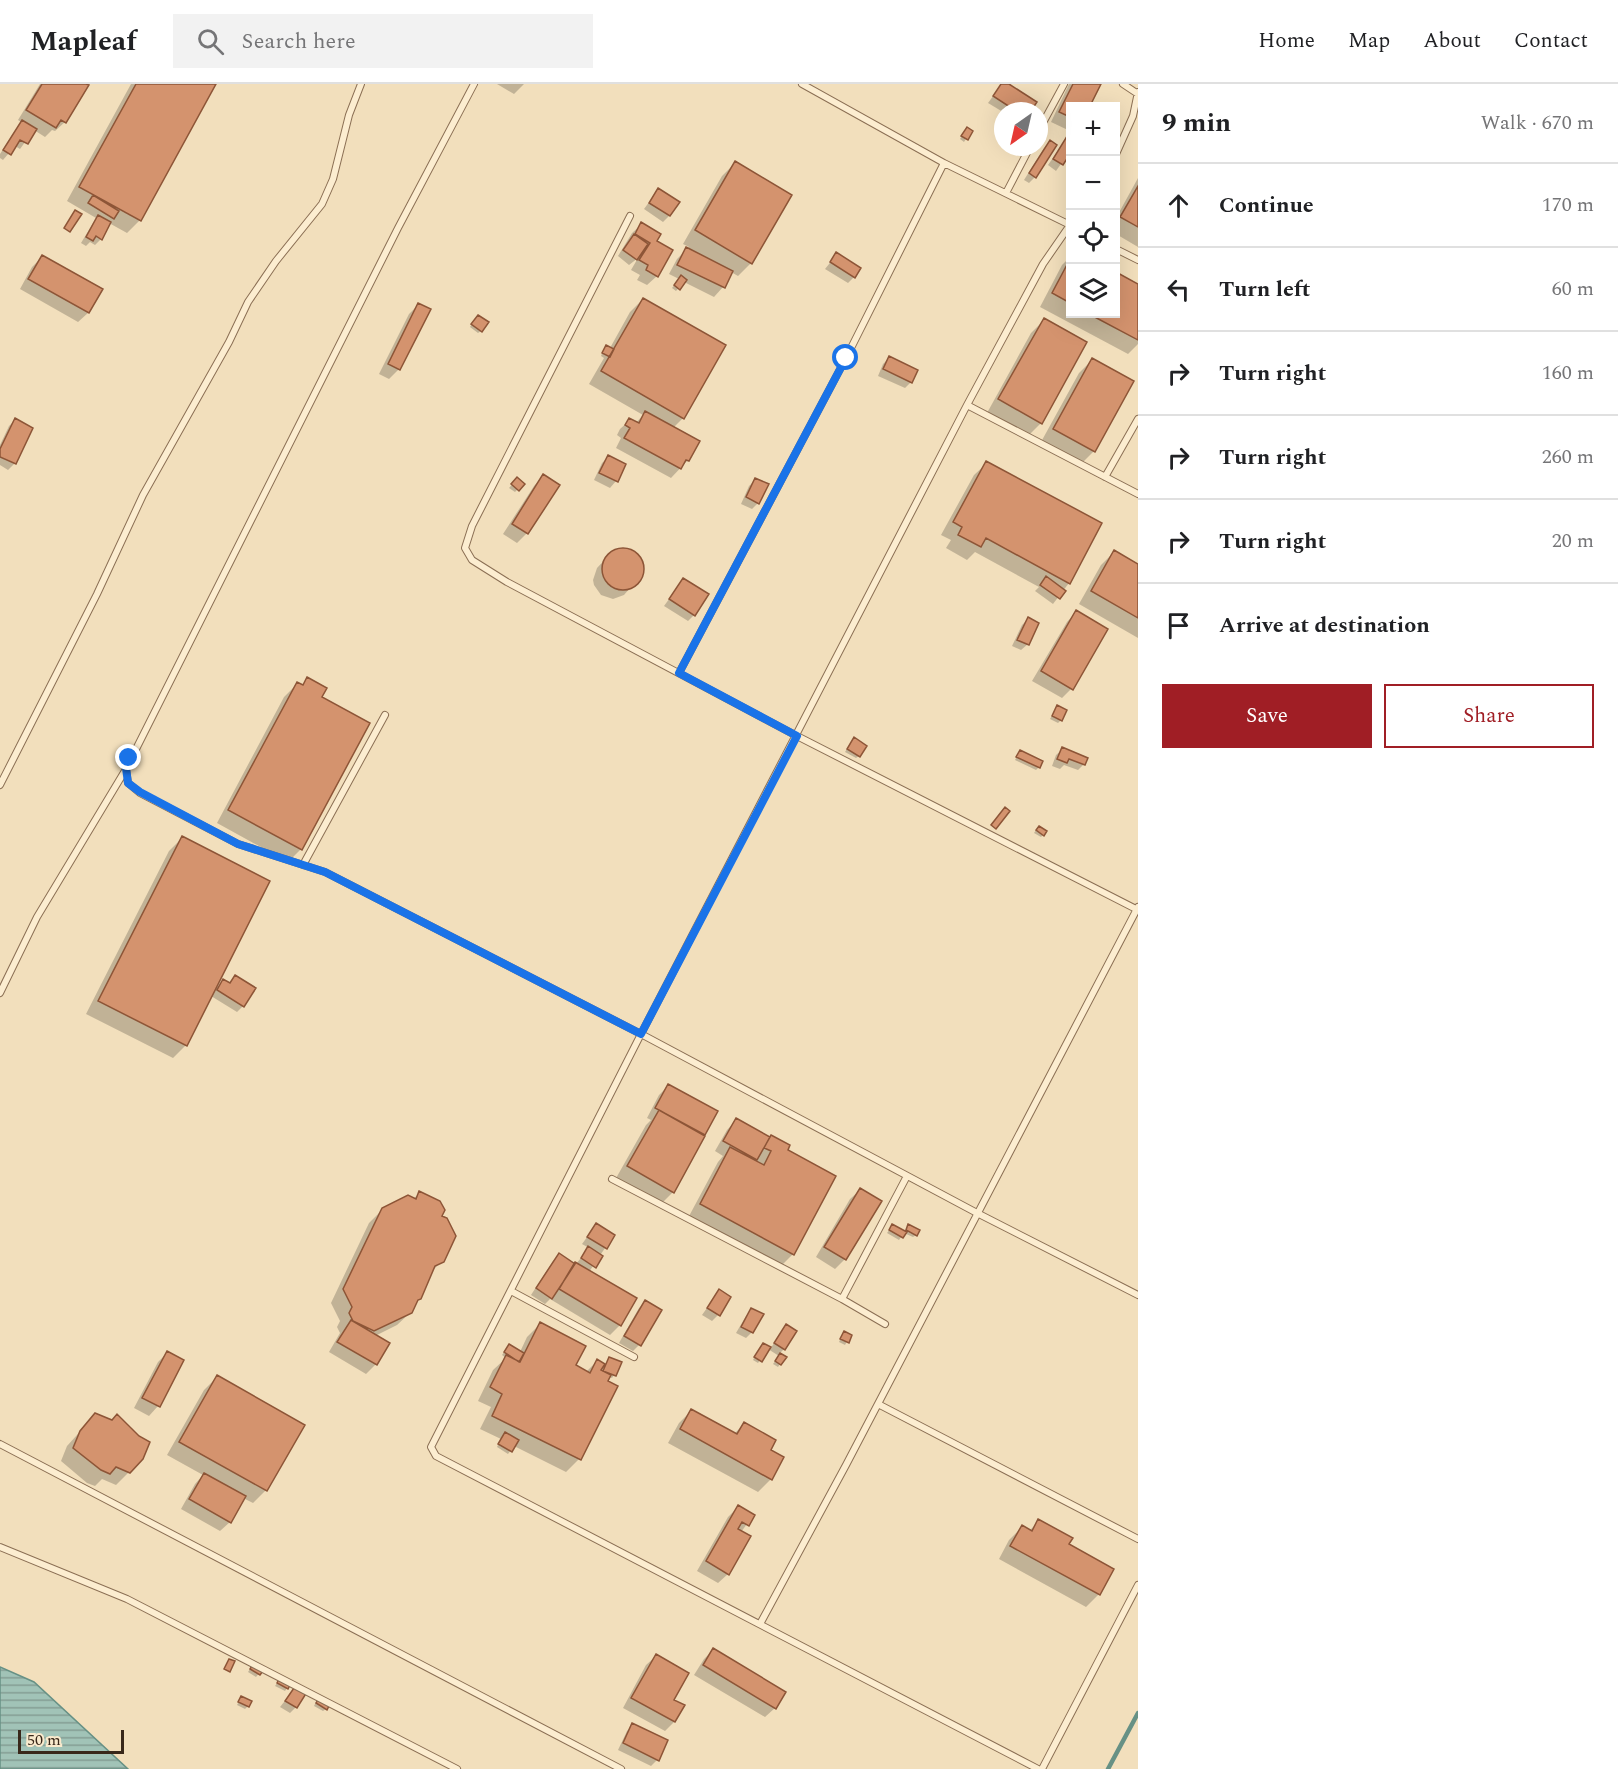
<!DOCTYPE html>
<meta charset="utf-8">
<style>
:root{--surface:#fff;--page:#f2f2f2;--text:#202124;--muted:#757577;--line:#e0e0e0;--accent:#a01e25}
body{margin:0;font-family:Spectral,serif;background:var(--page);color:var(--text)}
.controls{position:absolute;right:18px;top:18px;display:grid;overflow:hidden;border-radius:0px;box-shadow:0 6px 24px #0002}
.controls button{width:54px;height:54px;display:grid;place-items:center;padding:0;border:0;border-bottom:2px solid var(--line);background:var(--surface);color:var(--text);font:30px sans-serif}
.compass{position:absolute;left:994px;top:18px;width:54px;height:54px;border-radius:50%;background:var(--surface);box-shadow:0 6px 24px #0002;rotate:214deg}
.scale{position:absolute;left:18px;bottom:15px;width:106px;box-sizing:border-box;padding-left:6px;border:3px solid #39281a;border-top:0;font-size:16px;line-height:21px;white-space:nowrap;color:#39281a;-webkit-text-stroke:4px #f9eacd;paint-order:stroke}
.stop{position:absolute;width:18px;height:18px;margin:-14px;border:4px solid #1a73e8;border-radius:50%;background:#fff}
.stop.end{background:#1a73e8;border-color:#fff;box-shadow:0 2px 6px #0008}
.list{margin:0;padding:0;list-style:none}
h2{display:flex;justify-content:space-between;align-items:center;height:78px;margin:0;padding:0 24px;font-size:26px}
h2 small{font-size:20px;font-weight:400;color:var(--muted)}
.list li{display:grid;grid-template-columns:39px 1fr auto;gap:18px;align-items:center;box-sizing:border-box;height:84px;padding:0 24px;border-top:2px solid var(--line)}
.list b{display:block;font-size:22px;white-space:nowrap}
.list em{font-size:20px;font-style:normal;color:var(--muted)}
.actions{display:flex;gap:12px;padding:18px 24px}
.actions a{flex:1;padding:14px 0;border:2px solid var(--accent);border-radius:0px;text-align:center;font-size:21px;color:var(--accent)}
.actions .main{background:var(--accent);color:#fff}
.icon{flex:none;width:33px;height:33px;fill:none;stroke:currentColor;stroke-width:2;stroke-linecap:round;stroke-linejoin:round}
.map{position:relative;flex:none;width:1138px;height:1685px;overflow:hidden}
header{display:flex;align-items:center;gap:36px;box-sizing:border-box;height:84px;padding:0 30px;background:var(--surface);border-bottom:2px solid var(--line)}
header strong{font-size:28px}
nav{display:flex;gap:33px;margin-inline-start:auto;font-size:21px}
.search{width:420px;height:54px;background:var(--page);display:flex;align-items:center;gap:15px;box-sizing:border-box;padding:0 21px;border-radius:0px;color:var(--muted);font-size:22px}
main{display:flex}
aside{flex:1;background:var(--surface)}
.map>svg:first-child{display:block}
.water{fill:url(#water-rules);stroke:#679185;stroke-width:1.5}
.shadow{fill:#0003}
.lines{fill:none;stroke-linecap:round;stroke-linejoin:round}
.stream{stroke:#679185;stroke-width:4.5}
.building{fill:#d4936e;stroke:#8d5537;stroke-width:1.5}
.service-casing{stroke:#8b6f54;stroke-width:8}
.service{stroke:#fcedd0;stroke-width:6}
.route{stroke:#1a73e8;stroke-width:8}
</style>
<header>
<strong>Mapleaf</strong>
<div class="search"><svg class="icon" aria-label="search" viewBox="0 0 24 24"><circle cx="10" cy="10" r="6"/><path d="M15 15l6 6"/></svg>Search here</div>
<nav><a>Home</a><a>Map</a><a>About</a><a>Contact</a></nav>
</header>
<main>
<div class="map">
<svg width="1138" height="1685" viewBox="0 0 1138 1685">
<defs>
<pattern id="water-rules" width="6" height="5" patternUnits="userSpaceOnUse" patternTransform="scale(1.5)"><rect width="6" height="5" fill="#a1c3b7"/><path d="M0 2.5h6" fill="none" stroke="#849e94"/></pattern>
</defs>
<rect width="100%" height="100%" fill="#f2dfbc"/>
<path class="water" d="M0,1583L34,1598L128,1685H0Z"/>
<path class="shadow" d="M40,0H84L65,38L55,47L52,46L45,53L34,46L20,65L15,62L3,76L0,74V70L21,38L18,36Z
M131,0H215L140,136L127,149L109,139L101,155L95,161L90,158L86,162L81,159L96,134L67,117Z
M497,0H524L514,10Z
M1002,0H1006L1029,27L1003,28L988,19Z
M1069,0H1100L1089,22H1070V47L1051,38Z
M965,47H971L964,58L960,55Z
M1069,51L1070,67L1056,87L1048,81Z
M1050,58L1035,93L1029,99L1024,96L1044,64Z
M735,79L751,179L738,192L731,188L723,203L714,213L684,198L676,207L672,204L679,195L669,190L677,175L689,163L683,160L722,92Z
M1138,94V163L1116,150V134Z
M658,106L669,132L663,138L644,125Z
M642,140L655,157L657,192L647,201L637,196L640,191L631,186L638,174L629,181L618,172L632,149Z
M837,170L854,193L848,199L825,185Z
M42,173L100,206L88,229L78,238L20,205L32,183Z
M1070,173V230H1116V190L1138,202V260L1128,270L1040,223L1062,181Z
M643,215L683,334L673,344L688,376L671,394L616,364L621,354L617,351L620,345L630,336L636,339L643,331L589,300L604,274L601,272L604,265L606,262L610,264L630,228Z
M419,220L429,225L399,285L389,295L379,290L409,230Z
M475,235L481,247L478,249L470,243Z
M1044,236L1041,339L1028,352L987,329L1031,249Z
M889,274L911,298L905,304L878,292L883,280Z
M1092,276L1094,367L1081,380L1041,358L1079,289Z
M15,336L31,344L15,379L8,386L0,381V361L9,342Z
M608,373L624,381L616,397L610,404L594,396L602,379Z
M987,379L1069,499L1053,520L1035,507L1039,503L975,468L967,476L946,464L951,456L941,451L974,391Z
M543,392L527,449L517,459L503,450L534,402Z
M517,395L523,400L515,408L509,404Z
M755,396L758,419L752,425L741,420L749,402Z
M623,465L634,469L642,479V490L624,511L613,515L601,511L594,501L593,496L597,484L611,469Z
M1114,468L1138,481V554L1079,520L1101,481Z
M683,496L694,531L688,537L664,522Z
M1076,528L1071,605L1062,614L1032,597L1067,538Z
M1028,535V560L1021,566L1012,562L1022,541Z
M307,595L320,614L301,765L288,778L217,739L284,613L297,600L301,602Z
M1057,623L1061,636L1058,639L1050,635Z
M851,658L859,672L856,674L845,668Z
M1063,665L1084,680L1078,686L1064,681L1060,685L1052,682L1056,671Z
M1020,667L1039,683L1036,686L1015,676Z
M1036,746L1043,751L1041,753L1034,749Z
M182,754L214,906L224,897L228,900L235,893L243,922L237,928L211,912L186,961L173,974L86,930L169,767Z
M668,1002L704,1050L673,1108L660,1121L615,1096L646,1041L651,1036L647,1034L659,1011Z
M736,1036L770,1054L786,1067L793,1170L780,1183L688,1134L718,1078L723,1072L715,1067L727,1046Z
M860,1106L845,1175L835,1185L816,1173L850,1115Z
M420,1109L442,1177L430,1189L411,1228L397,1241L375,1252L388,1260L376,1280L366,1290L329,1268L340,1249L337,1243L340,1237L331,1219L369,1139L383,1125L413,1115Z
M596,1141L613,1152L589,1188L620,1241L610,1251L550,1215L545,1220L531,1211L553,1177L559,1171L574,1181L576,1180L589,1164L582,1160Z
M909,1142L916,1151L913,1153L904,1149L899,1156L887,1149L890,1145L904,1148Z
M719,1207L718,1231L712,1237L702,1231Z
M645,1218L660,1227L639,1261L633,1267L619,1259L639,1224Z
M752,1225V1248L746,1254L736,1249L746,1232Z
M540,1240L574,1282L586,1288L597,1277L605,1281L610,1275L614,1291L612,1294L609,1293L606,1298L616,1303L579,1375L566,1388L514,1362L508,1370L497,1363L501,1355L480,1345L491,1323L478,1317L493,1286L506,1274L502,1271L507,1264L520,1268L527,1253Z
M786,1242L784,1265L779,1270L785,1273L780,1280L778,1283L773,1280L779,1272L768,1265L758,1279L753,1276L760,1263L770,1265Z
M842,1252H850L845,1261L839,1258Z
M167,1269L182,1277L158,1322L149,1332L134,1324L158,1278Z
M217,1293L303,1342L266,1406L253,1419L243,1414L230,1438L220,1447L181,1425L195,1400L203,1391L167,1371L204,1306Z
M692,1326L734,1350L744,1340L769,1367L771,1395L758,1408L668,1359L679,1339Z
M96,1330L129,1388L116,1401L102,1395L95,1402L87,1399L61,1377L67,1362Z
M738,1423L753,1432L741,1448L728,1490L718,1499L697,1487L728,1433Z
M1039,1437L1067,1461L1099,1510L1086,1523L999,1475L1009,1456L1022,1443L1029,1447Z
M713,1566L775,1624L765,1633L694,1591L704,1575Z
M656,1572L672,1616L674,1638L665,1647L623,1624L646,1581Z
M250,1585L261,1587L256,1593L248,1588Z
M280,1595L287,1604L285,1607L275,1602Z
M296,1603V1623L290,1629L280,1623Z
M241,1614L248,1622L245,1625L237,1621Z
M316,1618L326,1625L323,1627L314,1622Z
M633,1641L657,1676L651,1682L618,1666L627,1647Z"/>
<g class="lines">
<path class="stream" d="M1108,1685L1138,1629"/>
</g>
<path class="building" d="M42,0H86L89,1L66,39L61,36L56,44L26,26Z
M136,0H216L141,137L79,103Z
M1001,0H1009L1037,18L1031,27H1016L993,12Z
M1073,0H1101L1090,22H1070V33L1059,28Z
M22,36L37,45L28,60L20,56L11,71L3,66Z
M967,43L973,47L968,56L961,52Z
M1069,49L1070,70L1063,81L1053,75Z
M1050,56L1057,61L1036,94L1029,89Z
M735,77L792,111L752,180L695,146Z
M1138,102V143L1120,133Z
M658,104L680,118L670,132L649,119Z
M93,111L119,127L114,135L88,119Z
M75,126L82,130L70,148L64,144Z
M98,131L111,138L102,156L96,152L93,157L86,153Z
M641,138L661,150L657,157L673,166L658,193L646,186L648,181L639,176L650,159L635,150Z
M634,150L648,160L637,176L623,166Z
M686,163L733,187L725,204L677,181Z
M836,168L861,184L855,194L830,178Z
M42,171L103,205L89,229L28,195Z
M1070,175V219L1052,209Z
M1116,188L1138,200V256L1089,230H1116Z
M681,191L687,196L680,206L674,201Z
M643,214L726,261L684,335L601,287Z
M418,219L431,225L400,286L388,280Z
M478,231L489,238L482,248L471,240Z
M1044,234L1087,258L1042,340L998,315Z
M606,261L614,265L610,273L602,269Z
M889,272L918,286L912,299L883,285Z
M1092,274L1134,297L1095,368L1053,345Z
M645,327L700,357L689,377L686,376L681,385L624,354L630,344L625,341L629,334L639,339Z
M15,334L33,344L16,380L0,373V365Z
M608,371L626,380L618,398L599,389Z
M986,377L1102,439L1070,500L986,454L981,463L958,451L962,443L953,438Z
M543,390L560,401L528,450L512,440Z
M517,393L525,400L519,407L511,400Z
M755,394L769,400L759,420L746,413Z
M602 485a21 21 0 1 1 42 0a21 21 0 1 1-42 0Z
M1114,466L1138,480V534L1091,507Z
M1046,492L1066,507L1060,515L1040,501Z
M683,494L709,510L695,532L669,515Z
M1076,526L1108,545L1073,606L1041,587Z
M1028,533L1039,539L1029,561L1017,556Z
M307,593L327,604L322,613L370,639L302,766L228,726L297,598L303,601Z
M1057,621L1067,626L1062,637L1052,632Z
M854,653L867,662L860,673L847,665Z
M1062,663L1088,674L1085,681L1069,675L1067,679L1057,675Z
M1020,666L1043,677L1040,684L1016,673Z
M1005,723L1010,727L996,745L991,741Z
M1039,742L1047,747L1044,752L1036,746Z
M182,752L270,797L187,962L98,917Z
M235,891L256,904L244,923L217,906L223,895L230,899Z
M668,1000L718,1027L705,1051L655,1024Z
M659,1026L705,1052L674,1109L627,1082Z
M736,1034L770,1053L757,1076L723,1057Z
M771,1051L790,1061L788,1066L836,1092L794,1171L700,1120L730,1063L764,1081L771,1067L764,1064Z
M860,1104L882,1117L846,1176L824,1163Z
M419,1107L440,1117L445,1126L442,1132L447,1134L456,1152L444,1178L435,1182L421,1215L418,1216L412,1229L374,1247L353,1237L349,1229L352,1223L343,1205L382,1124L408,1111L416,1115Z
M596,1139L615,1151L607,1165L587,1153Z
M892,1140L907,1148L903,1154L889,1146Z
M908,1140L920,1146L917,1152L906,1146Z
M588,1162L603,1172L596,1184L581,1174Z
M559,1169L575,1180L552,1215L536,1204Z
M575,1178L637,1214L621,1242L559,1205Z
M719,1205L731,1213L720,1232L707,1224Z
M645,1216L662,1226L641,1262L624,1252Z
M751,1224L764,1230L753,1249L741,1243Z
M351,1236L390,1259L377,1281L337,1258Z
M540,1238L586,1262L576,1281L590,1289L597,1275L605,1280L601,1286L611,1291L608,1297L618,1302L581,1376L492,1332L502,1310L490,1303L506,1271L520,1278Z
M786,1240L797,1247L785,1266L774,1259Z
M844,1247L852,1251L849,1259L840,1255Z
M763,1259L771,1263L762,1278L754,1273Z
M509,1260L524,1269L519,1278L504,1268Z
M167,1267L184,1276L160,1323L142,1314Z
M780,1269L787,1273L781,1281L775,1277Z
M609,1273L622,1278L616,1292L603,1287Z
M217,1291L305,1341L267,1407L179,1358Z
M691,1325L737,1350L744,1338L776,1356L771,1366L784,1373L772,1396L680,1345Z
M95,1329L112,1336L117,1330L139,1352L150,1358L143,1375L130,1389L116,1383L110,1390L101,1386L73,1364L80,1347Z
M505,1348L519,1356L512,1368L498,1360Z
M204,1389L246,1412L231,1439L189,1415Z
M738,1421L755,1431L749,1442L742,1438L738,1445L751,1452L729,1491L706,1477Z
M1038,1435L1073,1454L1069,1460L1114,1485L1100,1511L1010,1462L1022,1441L1032,1447Z
M713,1564L786,1608L776,1625L703,1581Z
M656,1570L689,1589L674,1616L685,1621L675,1638L631,1614Z
M229,1575L235,1577L230,1588L224,1585Z
M253,1580L263,1587L260,1591L250,1585Z
M280,1593L291,1599L288,1605L277,1599Z
M296,1601L307,1608L297,1624L285,1617Z
M241,1612L252,1617L249,1623L238,1618Z
M319,1614L330,1620L327,1626L316,1619Z
M632,1639L668,1656L659,1677L623,1659Z"/>
<g class="lines">
<defs>
<path id="service" d="M802,0L944,79L1070,141
M1123,0L1138,10
M1039,46L1064,0
M1116,70L1133,32L1138,8
M1006,109L1030,63
M630,132L472,442L465,464L472,476L507,498L797,652L1138,826
M1116,165L1138,176
M967,321L1138,410
M1105,393L1138,335
M679,589L846,274L944,79
M126,685L128,699L140,709L238,760L325,788L641,950L977,1129L1138,1211
M0,701L97,510L143,411L229,258L248,218L276,177L322,120L333,95L349,31L361,0
M303,781L385,631
M0,909L37,833L126,685L398,144L474,0
M612,1095L842,1215L885,1240
M511,1207L634,1273
M842,1215L907,1092
M878,1320L1138,1455
M0,1360L621,1685
M0,1463L127,1515L457,1685
M760,1540L846,1381L1138,823
M1038,1685L436,1372L431,1363L641,950L967,321L1043,180L1070,141
M1042,1685L1138,1501"/>
</defs>
<use href="#service" class="service-casing"/>
<use href="#service" class="service"/>
</g>
<g class="lines">
<path class="route" d="M129,674L126,684L128,699L140,708L238,760L325,788L641,950L797,652L679,589L846,274"/>
</g>
</svg>
<div class="controls">
<button>+</button>
<button>−</button>
<button><svg class="icon" aria-label="locate" viewBox="0 0 24 24"><circle cx="12" cy="12" r="6"/><path d="M12 2v4M12 18v4M2 12h4M18 12h4"/></svg></button>
<button><svg class="icon" aria-label="layers" viewBox="0 0 24 24"><path d="M12 4l9 5-9 5-9-5zM3 14l9 5 9-5"/></svg></button>
</div>
<svg class="compass" viewBox="-18 -18 36 36"><path d="M0-13l5 13h-10z" fill="#e53935"/><path d="M0 13l5-13h-10z" fill="#757577"/></svg>
<div class="scale">50 m</div>
<div class="stop" style="left:846px;top:274px"></div>
<div class="stop end" style="left:129px;top:674px"></div>
</div>
<aside>
<h2>9 min<small>Walk · 670 m</small></h2>
<ul class="list">
<li><svg class="icon" aria-label="ahead" viewBox="0 0 24 24"><path d="M12 20V5M6 11l6-6 6 6"/></svg><div><b>Continue</b></div><em>170 m</em></li>
<li><svg class="icon" aria-label="left" viewBox="0 0 24 24"><path d="M17 20v-9H6M10 6l-5 5 5 5"/></svg><div><b>Turn left</b></div><em>60 m</em></li>
<li><svg class="icon" aria-label="right" viewBox="0 0 24 24"><path d="M7 20v-9h11M14 6l5 5-5 5"/></svg><div><b>Turn right</b></div><em>160 m</em></li>
<li><svg class="icon" aria-label="right" viewBox="0 0 24 24"><path d="M7 20v-9h11M14 6l5 5-5 5"/></svg><div><b>Turn right</b></div><em>260 m</em></li>
<li><svg class="icon" aria-label="right" viewBox="0 0 24 24"><path d="M7 20v-9h11M14 6l5 5-5 5"/></svg><div><b>Turn right</b></div><em>20 m</em></li>
<li><svg class="icon" aria-label="arrive" viewBox="0 0 24 24"><path d="M6 21V4h12l-3 4 3 4H6"/></svg><div><b>Arrive at destination</b></div></li>
</ul>
<div class="actions"><a class="main">Save</a><a>Share</a></div>
</aside>
</main>
